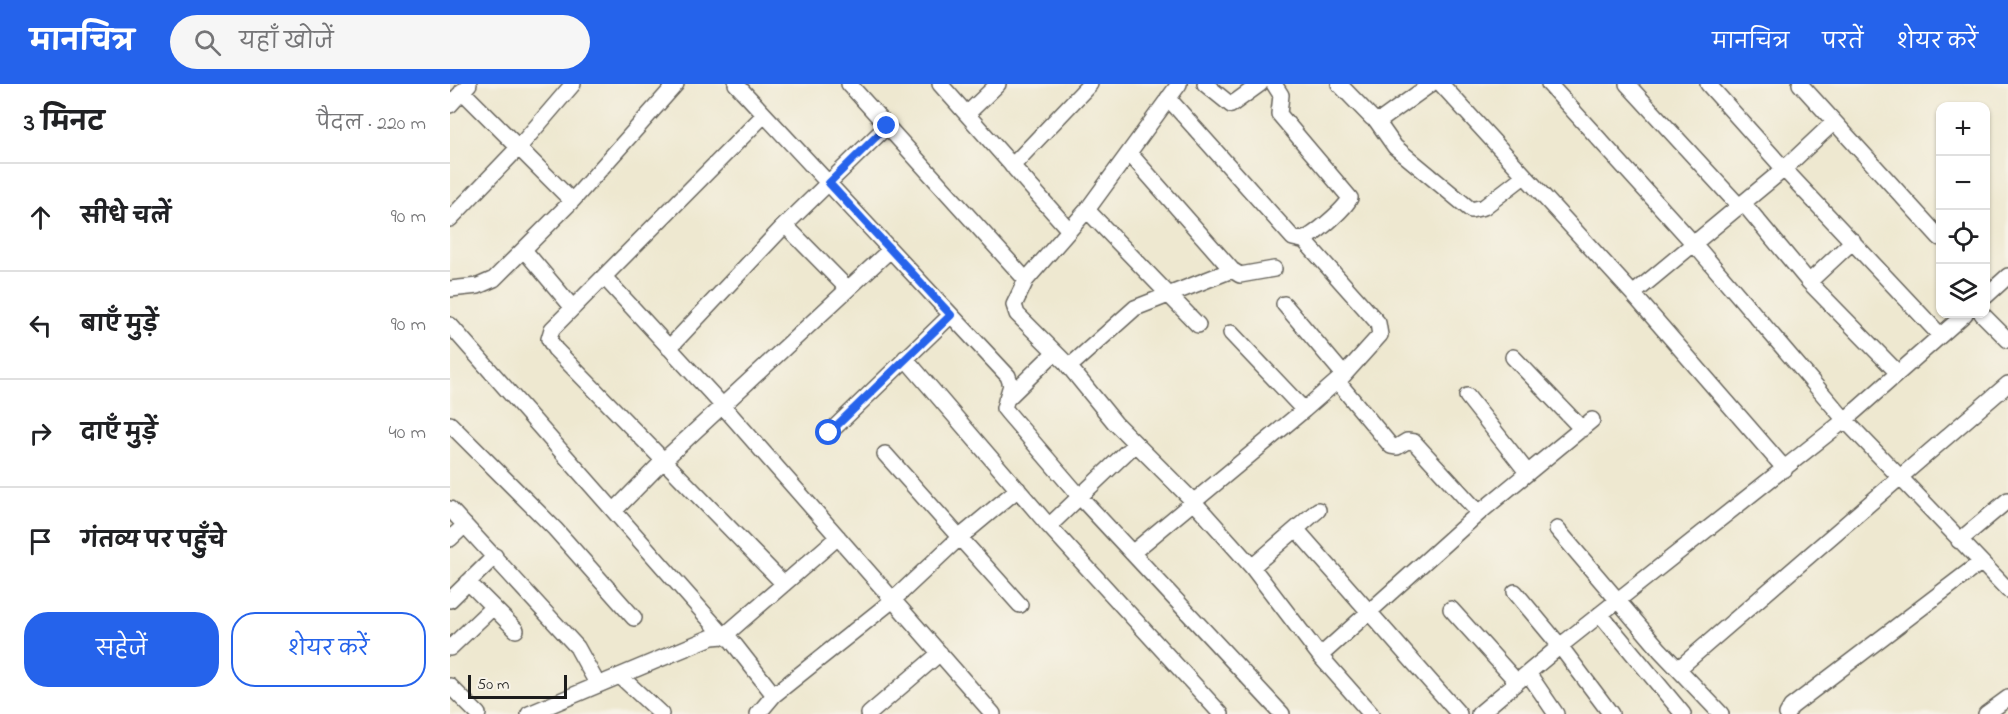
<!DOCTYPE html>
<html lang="hi">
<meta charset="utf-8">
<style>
:root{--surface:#fff;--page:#f6f6f6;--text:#202124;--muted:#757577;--line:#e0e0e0;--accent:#2563eb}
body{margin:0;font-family:"Indie Flower","Playpen Sans Deva",sans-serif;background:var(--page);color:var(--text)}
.controls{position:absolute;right:18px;top:18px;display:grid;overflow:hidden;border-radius:12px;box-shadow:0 2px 4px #0004}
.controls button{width:54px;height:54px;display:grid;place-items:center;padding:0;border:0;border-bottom:2px solid var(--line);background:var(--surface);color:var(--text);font:30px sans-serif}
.scale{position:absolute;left:18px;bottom:15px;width:99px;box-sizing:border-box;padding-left:6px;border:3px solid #1c1c1c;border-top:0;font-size:16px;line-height:21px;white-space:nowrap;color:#1c1c1c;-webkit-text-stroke:4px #f7f3e8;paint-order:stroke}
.stop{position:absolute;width:18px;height:18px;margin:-14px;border:4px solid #2563eb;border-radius:50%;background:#fff}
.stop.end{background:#2563eb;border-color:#fff;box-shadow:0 2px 6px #0008}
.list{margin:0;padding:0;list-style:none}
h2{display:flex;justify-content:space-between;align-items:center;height:78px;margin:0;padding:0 24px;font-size:26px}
h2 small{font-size:20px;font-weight:400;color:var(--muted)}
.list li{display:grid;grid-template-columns:39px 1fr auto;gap:18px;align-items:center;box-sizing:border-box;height:108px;padding:0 24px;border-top:2px solid var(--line)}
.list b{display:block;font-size:22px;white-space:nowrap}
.list em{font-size:20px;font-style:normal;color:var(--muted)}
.actions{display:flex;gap:12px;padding:18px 24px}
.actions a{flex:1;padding:14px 0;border:2px solid var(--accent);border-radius:24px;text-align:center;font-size:21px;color:var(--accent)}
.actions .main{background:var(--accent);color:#fff}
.icon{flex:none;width:33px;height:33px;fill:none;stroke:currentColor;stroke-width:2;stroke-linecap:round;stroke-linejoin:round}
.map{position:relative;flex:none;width:1558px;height:630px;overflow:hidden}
header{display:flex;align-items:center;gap:36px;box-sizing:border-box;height:84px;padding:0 30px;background:var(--accent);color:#fff}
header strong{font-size:28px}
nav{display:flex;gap:33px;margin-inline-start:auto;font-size:21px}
.search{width:420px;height:54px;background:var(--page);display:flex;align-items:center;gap:15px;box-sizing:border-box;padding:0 21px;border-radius:33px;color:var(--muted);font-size:22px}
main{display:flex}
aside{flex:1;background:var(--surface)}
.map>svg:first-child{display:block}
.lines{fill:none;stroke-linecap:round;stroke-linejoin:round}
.minor-casing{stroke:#66635b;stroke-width:18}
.minor{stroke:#fff;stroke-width:15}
.route{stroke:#2563eb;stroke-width:8}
</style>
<header>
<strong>मानचित्र</strong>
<div class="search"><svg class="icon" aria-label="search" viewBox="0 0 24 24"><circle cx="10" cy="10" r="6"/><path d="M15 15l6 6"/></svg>यहाँ खोजें</div>
<nav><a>मानचित्र</a><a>परतें</a><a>शेयर करें</a></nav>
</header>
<main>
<aside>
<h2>3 मिनट<small>पैदल · 220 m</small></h2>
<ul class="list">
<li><svg class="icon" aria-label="ahead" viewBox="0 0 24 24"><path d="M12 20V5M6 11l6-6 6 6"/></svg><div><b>सीधे चलें</b></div><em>90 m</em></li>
<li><svg class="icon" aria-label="left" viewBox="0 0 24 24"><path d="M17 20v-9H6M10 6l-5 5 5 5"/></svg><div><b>बाएँ मुड़ें</b></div><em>90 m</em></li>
<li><svg class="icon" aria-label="right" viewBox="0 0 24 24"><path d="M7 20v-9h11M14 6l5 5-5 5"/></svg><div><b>दाएँ मुड़ें</b></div><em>40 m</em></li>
<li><svg class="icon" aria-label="arrive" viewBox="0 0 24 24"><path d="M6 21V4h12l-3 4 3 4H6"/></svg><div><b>गंतव्य पर पहुँचे</b></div></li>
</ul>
<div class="actions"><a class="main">सहेजें</a><a>शेयर करें</a></div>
</aside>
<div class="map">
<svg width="1558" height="630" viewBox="0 0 1558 630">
<rect width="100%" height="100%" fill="#f7f3e8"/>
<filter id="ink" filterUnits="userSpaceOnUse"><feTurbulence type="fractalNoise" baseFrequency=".0167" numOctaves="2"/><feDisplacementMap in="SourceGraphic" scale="12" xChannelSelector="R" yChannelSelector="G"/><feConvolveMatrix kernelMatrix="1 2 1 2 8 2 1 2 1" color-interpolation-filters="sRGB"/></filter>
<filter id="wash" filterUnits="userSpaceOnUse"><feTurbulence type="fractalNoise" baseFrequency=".008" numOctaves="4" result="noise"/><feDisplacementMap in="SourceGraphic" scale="24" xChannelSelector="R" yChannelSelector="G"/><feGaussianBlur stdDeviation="1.35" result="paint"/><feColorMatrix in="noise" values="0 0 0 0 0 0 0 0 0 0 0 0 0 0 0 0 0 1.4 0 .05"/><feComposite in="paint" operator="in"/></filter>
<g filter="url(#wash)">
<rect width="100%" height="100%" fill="#eee8d0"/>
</g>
<g filter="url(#ink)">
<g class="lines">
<defs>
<path id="minor" d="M286,0L558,292L561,301L554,324L558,329L631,414L832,630
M399,0L576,196
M490,0L619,146
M729,0L637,126L576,196L564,221L567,230L617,280L665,339L744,418L802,483L870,572L921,630
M755,0L781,21L810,0
M889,0L922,34L931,36L981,0
M991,0L1183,210L1335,385
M1099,0L1245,161L1395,336L1515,230
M1177,0L1290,123
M1258,0L1334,85L1489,250
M1350,0L1490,154
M12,7L122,117
M718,14L843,154L852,156C864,152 895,125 900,114L829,30L831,11L824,0
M0,21L19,0
M517,30L548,0
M314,31L102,245L99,255L105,265L334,500
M926,36L945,63L1021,126L1034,123L1074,92
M680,70L782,186L790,191L824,185
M562,82L640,0
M1294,120L1359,198L1448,289
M637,126L748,241
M0,135L69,63L123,0
M335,141L398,205
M74,166L123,224
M155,194L272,321L543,630
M1359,198L1403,157
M0,205L28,202L44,195L122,117L226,0
M1183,210L1334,85L1384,38
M1536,212L1558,192
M834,220L894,291
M1532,230L1558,256
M0,241L274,552L388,453
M781,249L854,326
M219,264L332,144L437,42
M1063,273L1132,345
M455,274L599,442L771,630
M619,283L685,224L782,186
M887,297L941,362L947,363L957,357L964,358L1029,429
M1017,312L1077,388
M556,316L605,268
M0,340L105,445L184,534
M379,349L501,231
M435,370L570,521
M0,425L127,563L148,601
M164,427L214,376L440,166
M599,442L685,360
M846,445L1009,630
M1107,445L1210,566L1271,630
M0,455L15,441
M1509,457L1558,416
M682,469L854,326L894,291L930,251L928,239L854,156
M802,483L868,426
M18,498L66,546
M1065,508L1110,562L1161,630
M0,516L45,472
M1001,525L1067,598
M1150,530L1233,630
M0,564L43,523
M870,572L1029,429L1142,336
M1228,585L1558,300
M1078,589L1106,630
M170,592L211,630
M0,602L28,630
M79,630L262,553L274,552L281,556L324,611
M308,630L324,611L443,516L509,454L568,405
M419,630L490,569
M1029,630L1110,562L1395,336L1558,506
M1337,630L1341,623L1530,479
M1536,630L1558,614"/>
</defs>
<use href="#minor" class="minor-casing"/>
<use href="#minor" class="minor"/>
</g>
</g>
<g class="lines" filter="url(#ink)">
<path class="route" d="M379,349L501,231L379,99L437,42"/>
</g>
</svg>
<div class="controls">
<button>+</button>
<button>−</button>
<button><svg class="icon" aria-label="locate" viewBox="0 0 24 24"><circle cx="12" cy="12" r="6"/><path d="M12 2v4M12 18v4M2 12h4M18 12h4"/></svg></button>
<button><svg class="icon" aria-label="layers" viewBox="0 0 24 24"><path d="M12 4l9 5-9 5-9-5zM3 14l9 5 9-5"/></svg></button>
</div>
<div class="scale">50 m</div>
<div class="stop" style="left:379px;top:349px"></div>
<div class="stop end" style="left:437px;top:42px"></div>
</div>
</main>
